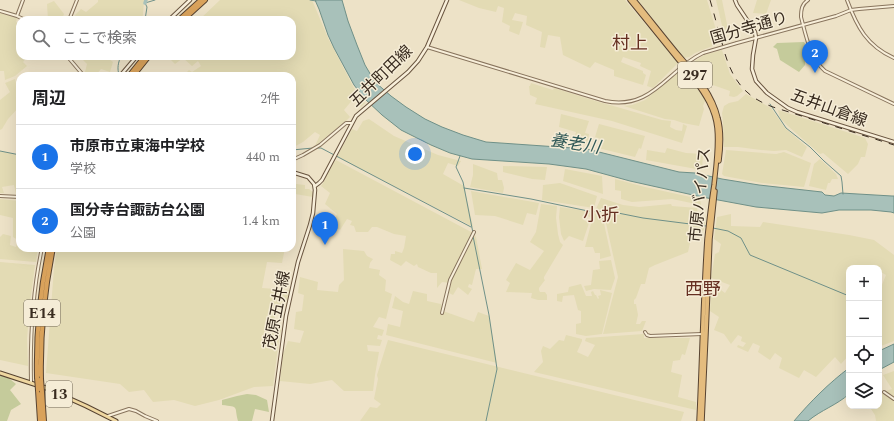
<!DOCTYPE html>
<html lang="ja">
<meta charset="utf-8">
<style>
:root{--surface:#fff;--page:#f6f6f6;--text:#202124;--muted:#757577;--line:#e0e0e0;--accent:#1a73e8}
body{margin:0;font-family:Spectral,"Noto Sans JP",serif;background:var(--page);color:var(--text)}
.controls{position:absolute;right:12px;bottom:12px;display:grid;overflow:hidden;border-radius:8px;box-shadow:0 4px 16px #0002}
.controls button{width:36px;height:36px;display:grid;place-items:center;padding:0;border:0;border-bottom:1px solid var(--line);background:var(--surface);color:var(--text);font:20px sans-serif}
.you{position:absolute;left:415px;top:154px;width:14px;height:14px;margin:-10px;border:3px solid #fff;border-radius:50%;background:#1a73e8;box-shadow:0 0 0 6px #1a73e833}
.badge{display:grid;place-items:center;width:26px;height:26px;border-radius:50%;background:var(--accent);color:#fff;font-size:13px;font-weight:700}
.pin{position:absolute;translate:-50% -33px;filter:drop-shadow(0 1px 2px #0008)}
.pin::after{content:'';position:absolute;top:21px;width:14px;height:12px;background:inherit;clip-path:polygon(0 0,100% 0,50% 100%)}
.list{margin:0;padding:0;list-style:none}
h2{display:flex;justify-content:space-between;align-items:center;height:52px;margin:0;padding:0 16px;font-size:17px}
h2 small{font-size:13px;font-weight:400;color:var(--muted)}
.list li{display:grid;grid-template-columns:26px 1fr auto;gap:12px;align-items:center;box-sizing:border-box;height:64px;padding:0 16px;border-top:1px solid var(--line)}
.list b{display:block;font-size:15px;white-space:nowrap}
.list p{margin:0;font-size:13px;white-space:nowrap;color:var(--muted)}
.list em{font-size:13px;font-style:normal;color:var(--muted)}
.icon{flex:none;width:22px;height:22px;fill:none;stroke:currentColor;stroke-width:2;stroke-linecap:round;stroke-linejoin:round}
.map{position:relative;flex:none;width:894px;height:421px;overflow:hidden}
.search{position:absolute;background:var(--surface);box-shadow:0 4px 16px #0002;left:16px;top:16px;width:280px;height:44px;display:flex;align-items:center;gap:10px;box-sizing:border-box;padding:0 14px;border-radius:12px;color:var(--muted);font-size:15px}
.panel{position:absolute;background:var(--surface);box-shadow:0 4px 16px #0002;left:16px;top:72px;width:280px;height:180px;border-radius:12px}
.map>svg:first-child{display:block}
.farmland{fill:#e3dbb4}
.green{fill:#c5cb9b}
.water{fill:#a8c1ba;stroke:#6f9088}
.lines{fill:none;stroke-linecap:round;stroke-linejoin:round}
.stream{stroke:#6f9088;stroke-width:1}
.river{stroke:#a8c1ba;stroke-width:3.5}
.tertiary-casing{stroke:#88745d;stroke-width:4}
.secondary-casing{stroke:#6a5540;stroke-width:4.5}
.primary-casing{stroke:#574331;stroke-width:5}
.trunk-casing{stroke:#574331;stroke-width:5.5}
.motorway-casing{stroke:#574331;stroke-width:6}
.tertiary{stroke:#f8efda;stroke-width:2}
.secondary{stroke:#f8efda;stroke-width:2.5}
.primary{stroke:#efd7a0;stroke-width:3}
.trunk{stroke:#e4bc7e;stroke-width:3.5}
.motorway{stroke:#d9a25b;stroke-width:4}
.rail{stroke:#392c20;stroke-width:1;stroke-dasharray:7 7;stroke-linecap:butt}
.tertiary-bridge-casing{stroke:#88745d;stroke-width:4;stroke-linecap:butt}
.motorway-bridge-casing{stroke:#574331;stroke-width:6;stroke-linecap:butt}
.tertiary-bridge{stroke:#f8efda;stroke-width:2}
.motorway-bridge{stroke:#d9a25b;stroke-width:4}
.labels{text-anchor:middle;dominant-baseline:central;stroke-width:3;stroke-linejoin:round;paint-order:stroke}
.shield{fill:#f5ecd6;stroke:#716657;stroke-width:1}
.shield-label{font-size:15px;font-weight:bold;fill:#392c20}
.street-label{font-size:16px;fill:#392c20;stroke:#f5ecd6}
.water-label{font-size:17px;font-style:italic;fill:#305856;stroke:#f5ecd6}
.quarter-label{font-size:18px;fill:#652f21;stroke:#f5ecd6}
</style>
<div class="map">
<svg width="894" height="421" viewBox="0 0 894 421">
<rect width="100%" height="100%" fill="#ede2c7"/>
<path class="farmland" d="M98,0H144L143,15L140,20H77L75,15L81,9L86,12L98,2Z
M220,0H312L328,38L354,88L365,103L361,107L354,98L344,110L350,117L347,120L315,146L320,135L315,132L303,142L292,148V76H196L193,74L191,76H188L185,74L189,70L192,72L201,66L198,61L192,66L183,58L175,64L167,56H292V20H199Z
M459,0H625L678,63L653,88L647,86L651,71L640,66L641,63L623,57L621,62L643,71V73L646,75L643,85L614,76V70L595,62L590,68L563,55L560,37L548,35L545,48L540,47L542,32L526,25L527,16L515,13L512,20L523,22L519,35L509,31L510,26L502,22L504,8L498,6L496,12L479,8Z
M638,0H707L720,43L695,53L689,57L684,58Z
M716,0H722L729,34H724Z
M757,0H771L766,14L753,13Z
M54,1L64,14L62,19L53,17L51,20H48L47,4Z
M0,13L17,18L16,22L20,25V56H28L23,62L27,66L15,76L5,80L4,71H0Z
M722,50L730,74L743,91L737,96L734,97L729,96L730,91L710,84L709,78L699,74L693,66L692,63L704,55Z
M79,56H105L113,62L110,72L101,69L95,76H90L85,72L87,64Z
M681,70L706,99L703,106L704,109L699,126L683,123L674,120L665,119L624,106L632,105L645,100Z
M15,79L16,83L20,81V106L8,119L2,129L0,130V100L10,92L5,83Z
M531,83L553,90L554,88L599,102L617,107L662,120L671,121L670,127L676,130L682,131L683,124L687,126L682,143L663,137L612,121L535,104L537,98L530,95L529,86H530Z
M746,94L771,108L785,128L807,147L802,157L786,150L774,151L761,150L738,147H724L723,123L722,113L724,106L729,103L738,101Z
M778,110L865,138L868,144L865,157H861L858,164L848,174L823,153L820,154L789,127L780,118Z
M561,114L589,121L585,133L589,134L587,145L573,143L576,132L559,127Z
M369,119L394,136L438,155L461,161L458,166L448,163L443,174L464,186L473,227L337,157L352,129L357,131L363,121Z
M599,124L645,136L641,149L639,148L635,157L598,148L601,139L595,137Z
M667,148L686,153L703,154L702,170L646,160L647,150L665,153Z
M726,150L776,154L784,152L811,163L804,187L762,183L724,176L722,174Z
M0,151L20,155V194H16L14,185L2,187L4,193H0Z
M820,159L836,174L838,179H832L830,183H828L826,190L809,186L814,164Z
M336,160L473,233L476,237L482,269H476L472,285L469,284L468,287L472,289L468,295L458,287L453,295L449,293L450,283L442,282L437,288V273H431L418,267L417,264L414,266L406,261L401,266L390,260L391,254H395V251L402,253L404,248L406,236L394,234L377,227H372L368,232H356L354,226L350,225L352,221L347,219L340,230L332,226L337,214L325,204L330,193L321,186L325,180L328,171Z
M473,164L497,173L498,180H502L504,188L503,193L470,187L473,175Z
M503,166L547,167L545,180L532,179L503,172Z
M565,169L602,176L603,194L563,181Z
M292,174L296,176V184L305,185V189H309L313,192V197L295,194L292,206Z
M615,179L645,187L700,199L701,205L672,199L632,202L621,199V191L615,190Z
M560,183L597,196L594,208L542,200L543,185Z
M471,191L539,203L536,215L527,213L523,225L495,216L475,215Z
M601,198L623,205L639,207L671,204L672,206L697,208L698,214L701,216L706,217L704,230L689,234L690,243L688,252L655,265L649,268L645,284H641L636,298L634,300V304H636L638,315L636,324H640L642,321H646L642,331L603,334L618,277L603,210L596,209Z
M0,199L20,201V248H38L36,262L0,259V237L3,234L11,236L10,245L16,247L18,240L13,237V218L0,215Z
M541,204L557,206L556,218L558,234L560,242L563,245L544,277V279L545,280L539,288V290L540,292H545L547,295V300H538L531,298L532,293L506,292L510,283L506,280L516,263L530,270L544,251L530,242L536,232Z
M560,207L593,212L591,218L586,215L582,219L589,223L583,241L569,236L564,241L561,234L559,217Z
M594,212L602,214L611,256L600,259V253H595L593,247H585Z
M731,214V226L760,227L763,222L849,235L874,240L894,255V341L881,346L880,343H879V292L886,275L879,271V268H849V355L841,364L835,357L816,377L804,370L799,378L779,368L782,358L775,353L770,360L758,352L760,346L753,343L748,352L737,347L738,345L743,347L746,343L741,341L742,337L738,335L731,344L724,334L714,330L719,317L710,311L711,294L714,295L715,291L720,292L721,290L725,293L730,285L711,278L715,254L719,252L721,244L714,239L717,217Z
M57,248H285L282,263L267,262L262,288L290,290L287,301L282,303L275,314L274,325L282,327L279,339L273,386L254,387L219,400L195,406L174,400L153,402L144,390L129,392L120,384L46,373L54,268Z
M343,249L364,251L367,256L373,259L370,263L369,268L380,270L379,275L386,280L385,291L392,294L386,319L379,317L373,327L384,330L382,336L378,335L377,339L382,340L380,346L367,345L368,351L379,352L375,375L373,391H344L332,380L310,384L280,381L283,354L288,341L300,343L304,331L294,329L296,312L302,311L304,295L298,293L300,277L318,282L317,290L338,292L339,285L344,280Z
M611,260L615,278L611,290L594,289L586,291L584,286L591,285L593,270L600,269L599,261Z
M0,262L35,265L30,303L27,339L28,366L0,360Z
M581,284L586,296H592L591,292L593,291L595,295H596L598,299L599,298L598,296L601,295L600,290L612,293L602,334L586,336L576,334V324L581,323V311L578,310L574,295L563,296L562,302L557,301V294L568,292L569,287Z
M413,291L427,294V301L441,304L443,311L474,322L478,312L489,316L497,363L386,335L388,324L400,327L403,311L392,308L395,296L403,302L409,304Z
M644,334V338H690L685,355L682,354L680,360L673,361L671,372L682,375L678,397L696,402V410L534,372L543,362L541,351L543,346L550,349L559,340L564,341L566,335L582,339V341L577,352L588,357L595,345L585,341L586,338Z
M388,340L684,412L681,421H360L370,407L377,408L381,404L374,399L378,379L377,375Z
M894,371V421H876L875,415L869,406H879V395L882,392L892,389L883,375Z"/>
<path class="green" d="M804,42L810,52L805,56V65L799,72L780,60L777,49L773,47L777,43Z
M0,374L6,376L16,384L10,390L21,404L11,410L7,421H0Z
M247,394L256,395L267,400L269,412L255,409L252,421H238C234,406 240,407 222,405V400L237,396Z"/>
<path class="water" d="M315,0H342L348,21L357,45L365,65L375,82L391,96L406,107L425,119L442,127L463,135L486,142L587,149L679,172L695,173L722,179L759,185L822,192L825,195L834,196L841,193L892,196H894V213L891,212L871,210H839L822,213L756,207L702,197L630,181L586,169L549,164L472,159L450,153L431,145L401,130L382,115L365,99L354,85L334,48L328,35L319,9Z
M894,344V362L879,370V351Z
M849,368V394C837,405 821,410 808,421H794C810,402 829,383 849,368Z"/>
<g class="lines">
<path class="stream" d="M310,0L316,1
M145,20L147,7L145,3L155,0
M119,75C117,68 118,63 121,56
M770,104L786,128L810,147L824,161L841,176L842,182L843,194
M316,148H321L471,227
M292,150L313,148
M0,151L20,155
M460,156L456,167L463,182L473,233
M464,188L531,199L588,211L613,212L643,218L706,226
M713,228L728,231L741,238L750,255L849,296
M473,236L489,315L497,369L486,421"/>
<path class="river" d="M145,3L146,0"/>
<defs>
<path id="tertiary" d="M808,0C802,4 801,9 801,17C806,36 810,58 825,71L894,104
M847,0C857,27 867,46 894,58
M0,11L17,16L25,20
M17,16L23,0
M69,20L77,0
M737,43L836,16L851,10L859,9L894,6
M427,47L605,101C652,111 667,70 703,53
M67,56L84,76
M292,160L303,155L320,145L346,123H352
M0,196L20,197
M442,313L450,280L474,232
M645,332L647,335L650,336L702,334
M31,382C30,336 32,294 42,248
M884,392L894,399
M108,416L129,409L136,411L145,416L157,421"/>
<path id="secondary" d="M735,0L737,5L755,32L756,38L753,55L752,69L756,81L767,93L788,108L797,112L894,142
M169,20L190,0
M120,76L137,56
M315,186L319,183L322,180L356,116L408,72L418,61L427,47L447,0
M272,421L286,316L298,262L310,225L313,213L315,190L314,184L308,177L292,172"/>
<path id="primary" d="M0,373L46,388L86,406L116,421"/>
<path id="trunk" d="M630,0L694,79C705,94 715,109 717,128C719,147 716,166 714,185C711,203 709,221 707,239C703,300 702,360 699,421
M634,0C648,17 662,35 676,52C693,72 712,92 718,118C722,132 721,146 719,161
M702,421L706,334L710,239L715,191"/>
<path id="motorway" d="M179,20L201,0
M183,20L205,0
M129,76L145,56
M133,76L149,56
M37,377C36,334 40,291 49,248
M41,379C40,334 44,292 53,248
M38,390L40,421
M42,392L44,421"/>
</defs>
<use href="#tertiary" class="tertiary-casing"/>
<use href="#secondary" class="secondary-casing"/>
<use href="#primary" class="primary-casing"/>
<use href="#trunk" class="trunk-casing"/>
<use href="#motorway" class="motorway-casing"/>
<use href="#tertiary" class="tertiary"/>
<use href="#secondary" class="secondary"/>
<use href="#primary" class="primary"/>
<use href="#trunk" class="trunk"/>
<use href="#motorway" class="motorway"/>
<path class="rail" d="M710,0C714,13 717,26 721,39C729,72 739,95 773,107L894,145"/>
<defs>
<path id="tertiary-bridge" d="M703,53L737,43"/>
<path id="motorway-bridge" d="M37,377L38,390
M41,379L42,392"/>
</defs>
<use href="#tertiary-bridge" class="tertiary-bridge-casing"/>
<use href="#motorway-bridge" class="motorway-bridge-casing"/>
<use href="#tertiary-bridge" class="tertiary-bridge"/>
<use href="#motorway-bridge" class="motorway-bridge"/>
</g>
<g class="labels">
<g class="shield">
<rect x="678" y="62" width="34" height="26" rx="3"/>
<rect x="24" y="300" width="36" height="26" rx="3"/>
<rect x="46" y="381" width="26" height="26" rx="3"/>
</g>
<g class="shield-label">
<text x="695" y="75">297</text>
<text x="42" y="313">E14</text>
<text x="59" y="394">13</text>
</g>
<g class="street-label">
<text transform="translate(749 28) rotate(-16)">国分寺通り</text>
<text transform="translate(381 76) rotate(-44)">五井町田線</text>
<text transform="translate(829 108) rotate(20)">五井山倉線</text>
<text transform="translate(700 195) rotate(-84)">市原バイパス</text>
<text transform="translate(277 310) rotate(-79)">茂原五井線</text>
</g>
<g class="water-label">
<text transform="translate(575 144) rotate(9)">養老川</text>
</g>
<g class="quarter-label">
<text x="630" y="43">村上</text>
<text x="601" y="215">小折</text>
<text x="703" y="289">西野</text>
</g>
</g>
</svg>
<div class="controls">
<button>+</button>
<button>−</button>
<button><svg class="icon" aria-label="locate" viewBox="0 0 24 24"><circle cx="12" cy="12" r="6"/><path d="M12 2v4M12 18v4M2 12h4M18 12h4"/></svg></button>
<button><svg class="icon" aria-label="layers" viewBox="0 0 24 24"><path d="M12 4l9 5-9 5-9-5zM3 14l9 5 9-5"/></svg></button>
</div>
<div class="you"></div>
<div class="pin badge" style="left:325px;top:245px">1</div>
<div class="pin badge" style="left:815px;top:73px">2</div>
<div class="search"><svg class="icon" aria-label="search" viewBox="0 0 24 24"><circle cx="10" cy="10" r="6"/><path d="M15 15l6 6"/></svg>ここで検索</div>
<section class="panel">
<h2>周辺<small>2件</small></h2>
<ul class="list">
<li><span class="badge">1</span><div><b>市原市立東海中学校</b><p>学校</p></div><em>440 m</em></li>
<li><span class="badge">2</span><div><b>国分寺台諏訪台公園</b><p>公園</p></div><em>1.4 km</em></li>
</ul>
</section>
</div>
